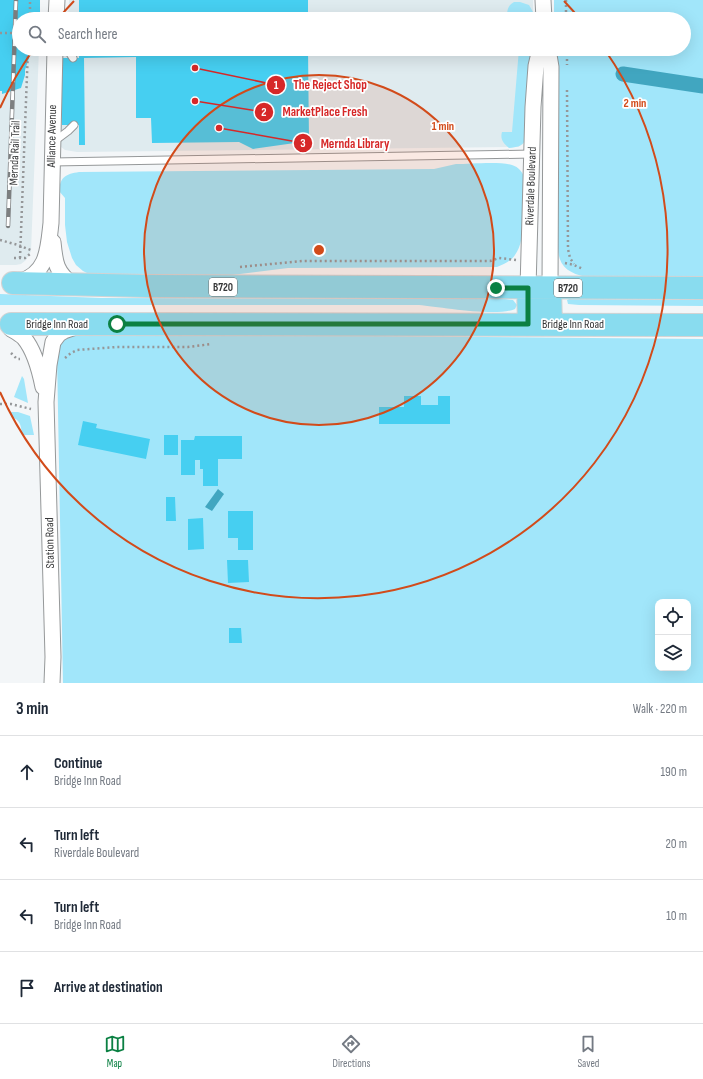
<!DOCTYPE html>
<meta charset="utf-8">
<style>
:root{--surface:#fff;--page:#f2f2f3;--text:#1f2937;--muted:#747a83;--line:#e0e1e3;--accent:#0b8043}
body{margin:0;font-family:"Sofia Sans Condensed",sans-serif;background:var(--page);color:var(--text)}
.controls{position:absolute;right:12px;bottom:12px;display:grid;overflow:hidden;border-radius:8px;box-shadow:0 4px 16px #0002}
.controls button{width:36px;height:36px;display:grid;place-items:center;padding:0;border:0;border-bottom:1px solid var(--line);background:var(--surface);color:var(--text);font:20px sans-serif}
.stop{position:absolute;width:12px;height:12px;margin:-9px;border:3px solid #0b8043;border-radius:50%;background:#fff}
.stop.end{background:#0b8043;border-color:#fff;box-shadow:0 1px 4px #0008}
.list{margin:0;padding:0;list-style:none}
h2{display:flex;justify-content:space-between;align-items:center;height:52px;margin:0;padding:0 16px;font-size:17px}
h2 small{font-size:13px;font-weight:400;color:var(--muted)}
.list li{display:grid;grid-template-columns:26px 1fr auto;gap:12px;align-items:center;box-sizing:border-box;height:72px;padding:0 16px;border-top:1px solid var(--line)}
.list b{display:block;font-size:15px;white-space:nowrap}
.list p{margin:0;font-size:13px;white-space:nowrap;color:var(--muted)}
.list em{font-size:13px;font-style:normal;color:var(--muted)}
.icon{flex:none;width:22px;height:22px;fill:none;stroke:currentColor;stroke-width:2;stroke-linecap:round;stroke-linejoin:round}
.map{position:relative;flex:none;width:703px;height:683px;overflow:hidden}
.search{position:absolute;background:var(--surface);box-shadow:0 4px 16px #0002;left:12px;right:12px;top:12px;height:44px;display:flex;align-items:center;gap:10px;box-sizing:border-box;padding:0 14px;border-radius:22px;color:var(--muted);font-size:15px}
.sheet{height:340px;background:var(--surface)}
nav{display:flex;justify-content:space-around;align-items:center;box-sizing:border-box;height:56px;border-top:1px solid var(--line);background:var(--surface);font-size:11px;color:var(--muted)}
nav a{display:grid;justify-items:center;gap:2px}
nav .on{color:var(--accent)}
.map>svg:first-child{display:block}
.built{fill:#dfebef}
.green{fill:#a1e6fa;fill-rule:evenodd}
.water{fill:#41a6c0}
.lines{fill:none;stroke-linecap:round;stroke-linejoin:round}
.canal{stroke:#41a6c0;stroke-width:15}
.building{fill:#46cff1}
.lane-casing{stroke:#959899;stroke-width:9}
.street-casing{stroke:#959899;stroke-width:17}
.primary-casing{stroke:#d3d3d3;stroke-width:24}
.path{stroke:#959799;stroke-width:2.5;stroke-dasharray:2 3;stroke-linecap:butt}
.lane{stroke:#fff;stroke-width:7}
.street{stroke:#fff;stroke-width:15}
.primary{stroke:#89dcef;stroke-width:22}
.rail-casing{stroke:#7d7f80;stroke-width:4.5}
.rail{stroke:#fff;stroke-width:3;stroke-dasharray:9;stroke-linecap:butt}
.route{stroke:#0b8043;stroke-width:5}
.ring{fill:none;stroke:#d24b1a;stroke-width:2}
.labels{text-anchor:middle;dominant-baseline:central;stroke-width:3.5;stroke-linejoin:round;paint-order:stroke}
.shield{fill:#fff;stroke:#727273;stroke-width:1}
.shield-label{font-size:11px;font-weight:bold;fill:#353637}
.street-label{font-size:12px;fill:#353637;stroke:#fff}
.centre{fill:#d24b1a;stroke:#fff;stroke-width:2}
.ring-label{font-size:12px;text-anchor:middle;font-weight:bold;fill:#d24b1a;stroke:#fff;stroke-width:3.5;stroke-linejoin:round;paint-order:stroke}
.leader{fill:none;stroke:#d62828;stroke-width:1.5}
.callout-dot{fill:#d62828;stroke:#fff;stroke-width:1.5}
.mark-label{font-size:12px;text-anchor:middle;font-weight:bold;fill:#fff}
.callout-label{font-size:13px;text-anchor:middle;font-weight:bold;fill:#d62828;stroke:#fff;stroke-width:3.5;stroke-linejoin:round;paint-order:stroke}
</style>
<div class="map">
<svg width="703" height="683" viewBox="0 0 703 683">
<rect width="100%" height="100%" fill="#f3f6f8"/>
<path class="built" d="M0,0H40V19H19V49H39L31,251L26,260L21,264L16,265H0Z
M69,0H533V19H68Z
M61,49H533L523,144L518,147L77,152L65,150L61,147L59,144Z"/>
<path class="green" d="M554,0H703V278L586,277C568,273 558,266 558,247L555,49H684V19H554Z
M514,2H520L529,5L533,12V19H507C507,11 507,6 514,2Z
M519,49H533L526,139C522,147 517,147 509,148C503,143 500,139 502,132H512Z
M456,164C470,164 499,161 512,165C519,167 522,172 525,178C524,197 527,240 515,255C511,261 504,264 497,267L288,268L232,275L89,274L83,271L76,265L72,258L67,242L65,225V198L59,191C60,177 66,174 79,172L434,169Z
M0,294L101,298L505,299L513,300L517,305L515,309C497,317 440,307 419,305H0Z
M569,299L703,300V306L579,305L568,304L567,300Z
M69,335H277L703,339V683H63L57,356L59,342ZM658,602H688V668H658Z
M22,376L24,379L28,403L14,397Z
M11,412H18L30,416L34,435H22C21,426 21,420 11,417Z"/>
<path class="water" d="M218,489L224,494L212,511L205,507Z"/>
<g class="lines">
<path class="canal" d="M623,74L703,86"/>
</g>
<path class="building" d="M0,0H40V19H19V49H32L25,70V75L21,88L2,94V91H0Z
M79,0H308V19H79Z
M79,49H308L309,141L253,149L239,142L152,143L151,118H136V57L84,58L85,145H79V125H62L61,58H79Z
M404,396H421V405H438V396H450V424H379V407H404Z
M83,421L97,424L96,428L150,439L146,459L78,445Z
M164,435H178V455H164Z
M195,436H242V459H218V486H203V469H200V460H195V475H181V440H194Z
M166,497H175L176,521H166Z
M228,511H253V550H238V538H228Z
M203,518L204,549L188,550V519Z
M227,560H248L249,582L228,583Z
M229,628H241L242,643H229Z"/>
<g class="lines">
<defs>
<path id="lane" d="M67,49L73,58
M52,143L68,131L74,125
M52,162L532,154"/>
<path id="street" d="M543,0L544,19
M56,19L57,0
M548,49L551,67L550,288
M53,242C55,263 56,272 73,285
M19,282C48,273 48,249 51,223L55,49
M528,288L533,107L536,66L540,49
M11,329C16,332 20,334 24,338C34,350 40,372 43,387
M52,683L53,657L46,402L49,365L53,342L59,334L64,331L76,327"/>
<path id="primary" d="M13,283L147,286L703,288
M528,288L529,324
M550,288L551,324
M11,324L703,325"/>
</defs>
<use href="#lane" class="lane-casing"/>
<use href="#street" class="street-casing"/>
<use href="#primary" class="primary-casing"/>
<path class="path" d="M566,0V19
M30,19V0
M0,33H19
M567,49V65
M567,90L568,249L570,258L574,264
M0,240L18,245L33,251
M14,258H25L30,254
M20,258L28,49
M565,263L574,265L583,269
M240,267L302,261H490L499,258L516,260
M11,353L17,359H20
M65,358L71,353L77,350L117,347H188L211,344
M0,404H11L31,409"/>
<use href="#lane" class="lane"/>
<use href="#street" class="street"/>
<use href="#primary" class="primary"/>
<defs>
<path id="rail" d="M8,226L16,0"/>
</defs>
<use href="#rail" class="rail-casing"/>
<use href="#rail" class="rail"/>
</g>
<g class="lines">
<path class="route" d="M117,324H528V288H496"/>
</g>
<circle cx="319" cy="250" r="175" fill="#d24b1a" fill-opacity=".12"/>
<g class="ring">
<circle cx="319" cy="250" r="175"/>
<path d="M0 108A349 349 0 0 1 33 50M58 19A349 349 0 0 1 74 1M564 1A349 349 0 0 1 580 19M605 50A349 349 0 1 1 0 392"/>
</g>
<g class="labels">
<g class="shield">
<rect x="209" y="278" width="28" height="18" rx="3"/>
<rect x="554" y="279" width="28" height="18" rx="3"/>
</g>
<g class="shield-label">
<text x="223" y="287">B720</text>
<text x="568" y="288">B720</text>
</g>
<g class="street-label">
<text transform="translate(52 136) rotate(-89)">Alliance Avenue</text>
<text transform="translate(15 153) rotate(-88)">Mernda Rail Trail</text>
<text transform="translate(531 186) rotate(-88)">Riverdale Boulevard</text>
<text x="57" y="324">Bridge Inn Road</text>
<text x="573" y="324">Bridge Inn Road</text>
<text transform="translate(50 543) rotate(-91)">Station Road</text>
</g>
</g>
<circle cx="319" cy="250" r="6" class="centre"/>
<g class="ring-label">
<text x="635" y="107">2 min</text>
<text x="443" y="130">1 min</text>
</g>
<path class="leader" d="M195 68L276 85M195 101L264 112M219 128L303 143"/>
<g class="callout-dot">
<circle cx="195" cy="68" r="4"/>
<circle cx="195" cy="101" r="4"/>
<circle cx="219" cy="128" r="4"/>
<circle cx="276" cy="85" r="10"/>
<circle cx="264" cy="112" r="10"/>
<circle cx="303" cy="143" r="10"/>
</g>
<g class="mark-label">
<text x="276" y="89">1</text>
<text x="264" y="116">2</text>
<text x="303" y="147">3</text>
</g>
<g class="callout-label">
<text x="330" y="89">The Reject Shop</text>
<text x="325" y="116">MarketPlace Fresh</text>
<text x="355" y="148">Mernda Library</text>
</g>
</svg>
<div class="controls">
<button><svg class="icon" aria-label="locate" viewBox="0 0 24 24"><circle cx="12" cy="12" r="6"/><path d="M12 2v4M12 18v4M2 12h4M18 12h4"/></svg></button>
<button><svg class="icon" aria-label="layers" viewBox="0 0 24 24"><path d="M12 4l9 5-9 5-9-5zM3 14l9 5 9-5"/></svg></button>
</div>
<div class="stop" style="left:117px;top:324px"></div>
<div class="stop end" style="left:496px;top:288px"></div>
<div class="search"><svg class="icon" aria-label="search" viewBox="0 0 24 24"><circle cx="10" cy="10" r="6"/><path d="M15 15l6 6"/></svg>Search here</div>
</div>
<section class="sheet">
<h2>3 min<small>Walk · 220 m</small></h2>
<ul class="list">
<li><svg class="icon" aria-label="ahead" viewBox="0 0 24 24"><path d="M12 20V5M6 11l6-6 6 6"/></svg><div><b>Continue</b><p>Bridge Inn Road</p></div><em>190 m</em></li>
<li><svg class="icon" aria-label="left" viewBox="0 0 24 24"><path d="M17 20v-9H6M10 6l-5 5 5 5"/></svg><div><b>Turn left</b><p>Riverdale Boulevard</p></div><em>20 m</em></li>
<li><svg class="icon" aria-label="left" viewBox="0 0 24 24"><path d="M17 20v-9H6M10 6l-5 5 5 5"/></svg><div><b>Turn left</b><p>Bridge Inn Road</p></div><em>10 m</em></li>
<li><svg class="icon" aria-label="arrive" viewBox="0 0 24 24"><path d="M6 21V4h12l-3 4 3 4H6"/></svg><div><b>Arrive at destination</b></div></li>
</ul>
</section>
<nav>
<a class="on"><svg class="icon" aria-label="map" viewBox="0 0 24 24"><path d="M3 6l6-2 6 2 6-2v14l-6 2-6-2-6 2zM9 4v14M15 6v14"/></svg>Map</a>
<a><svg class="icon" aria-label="directions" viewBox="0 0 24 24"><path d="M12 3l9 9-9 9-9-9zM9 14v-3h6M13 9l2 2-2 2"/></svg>Directions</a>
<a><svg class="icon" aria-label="saved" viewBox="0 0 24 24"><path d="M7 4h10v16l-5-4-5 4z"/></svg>Saved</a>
</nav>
